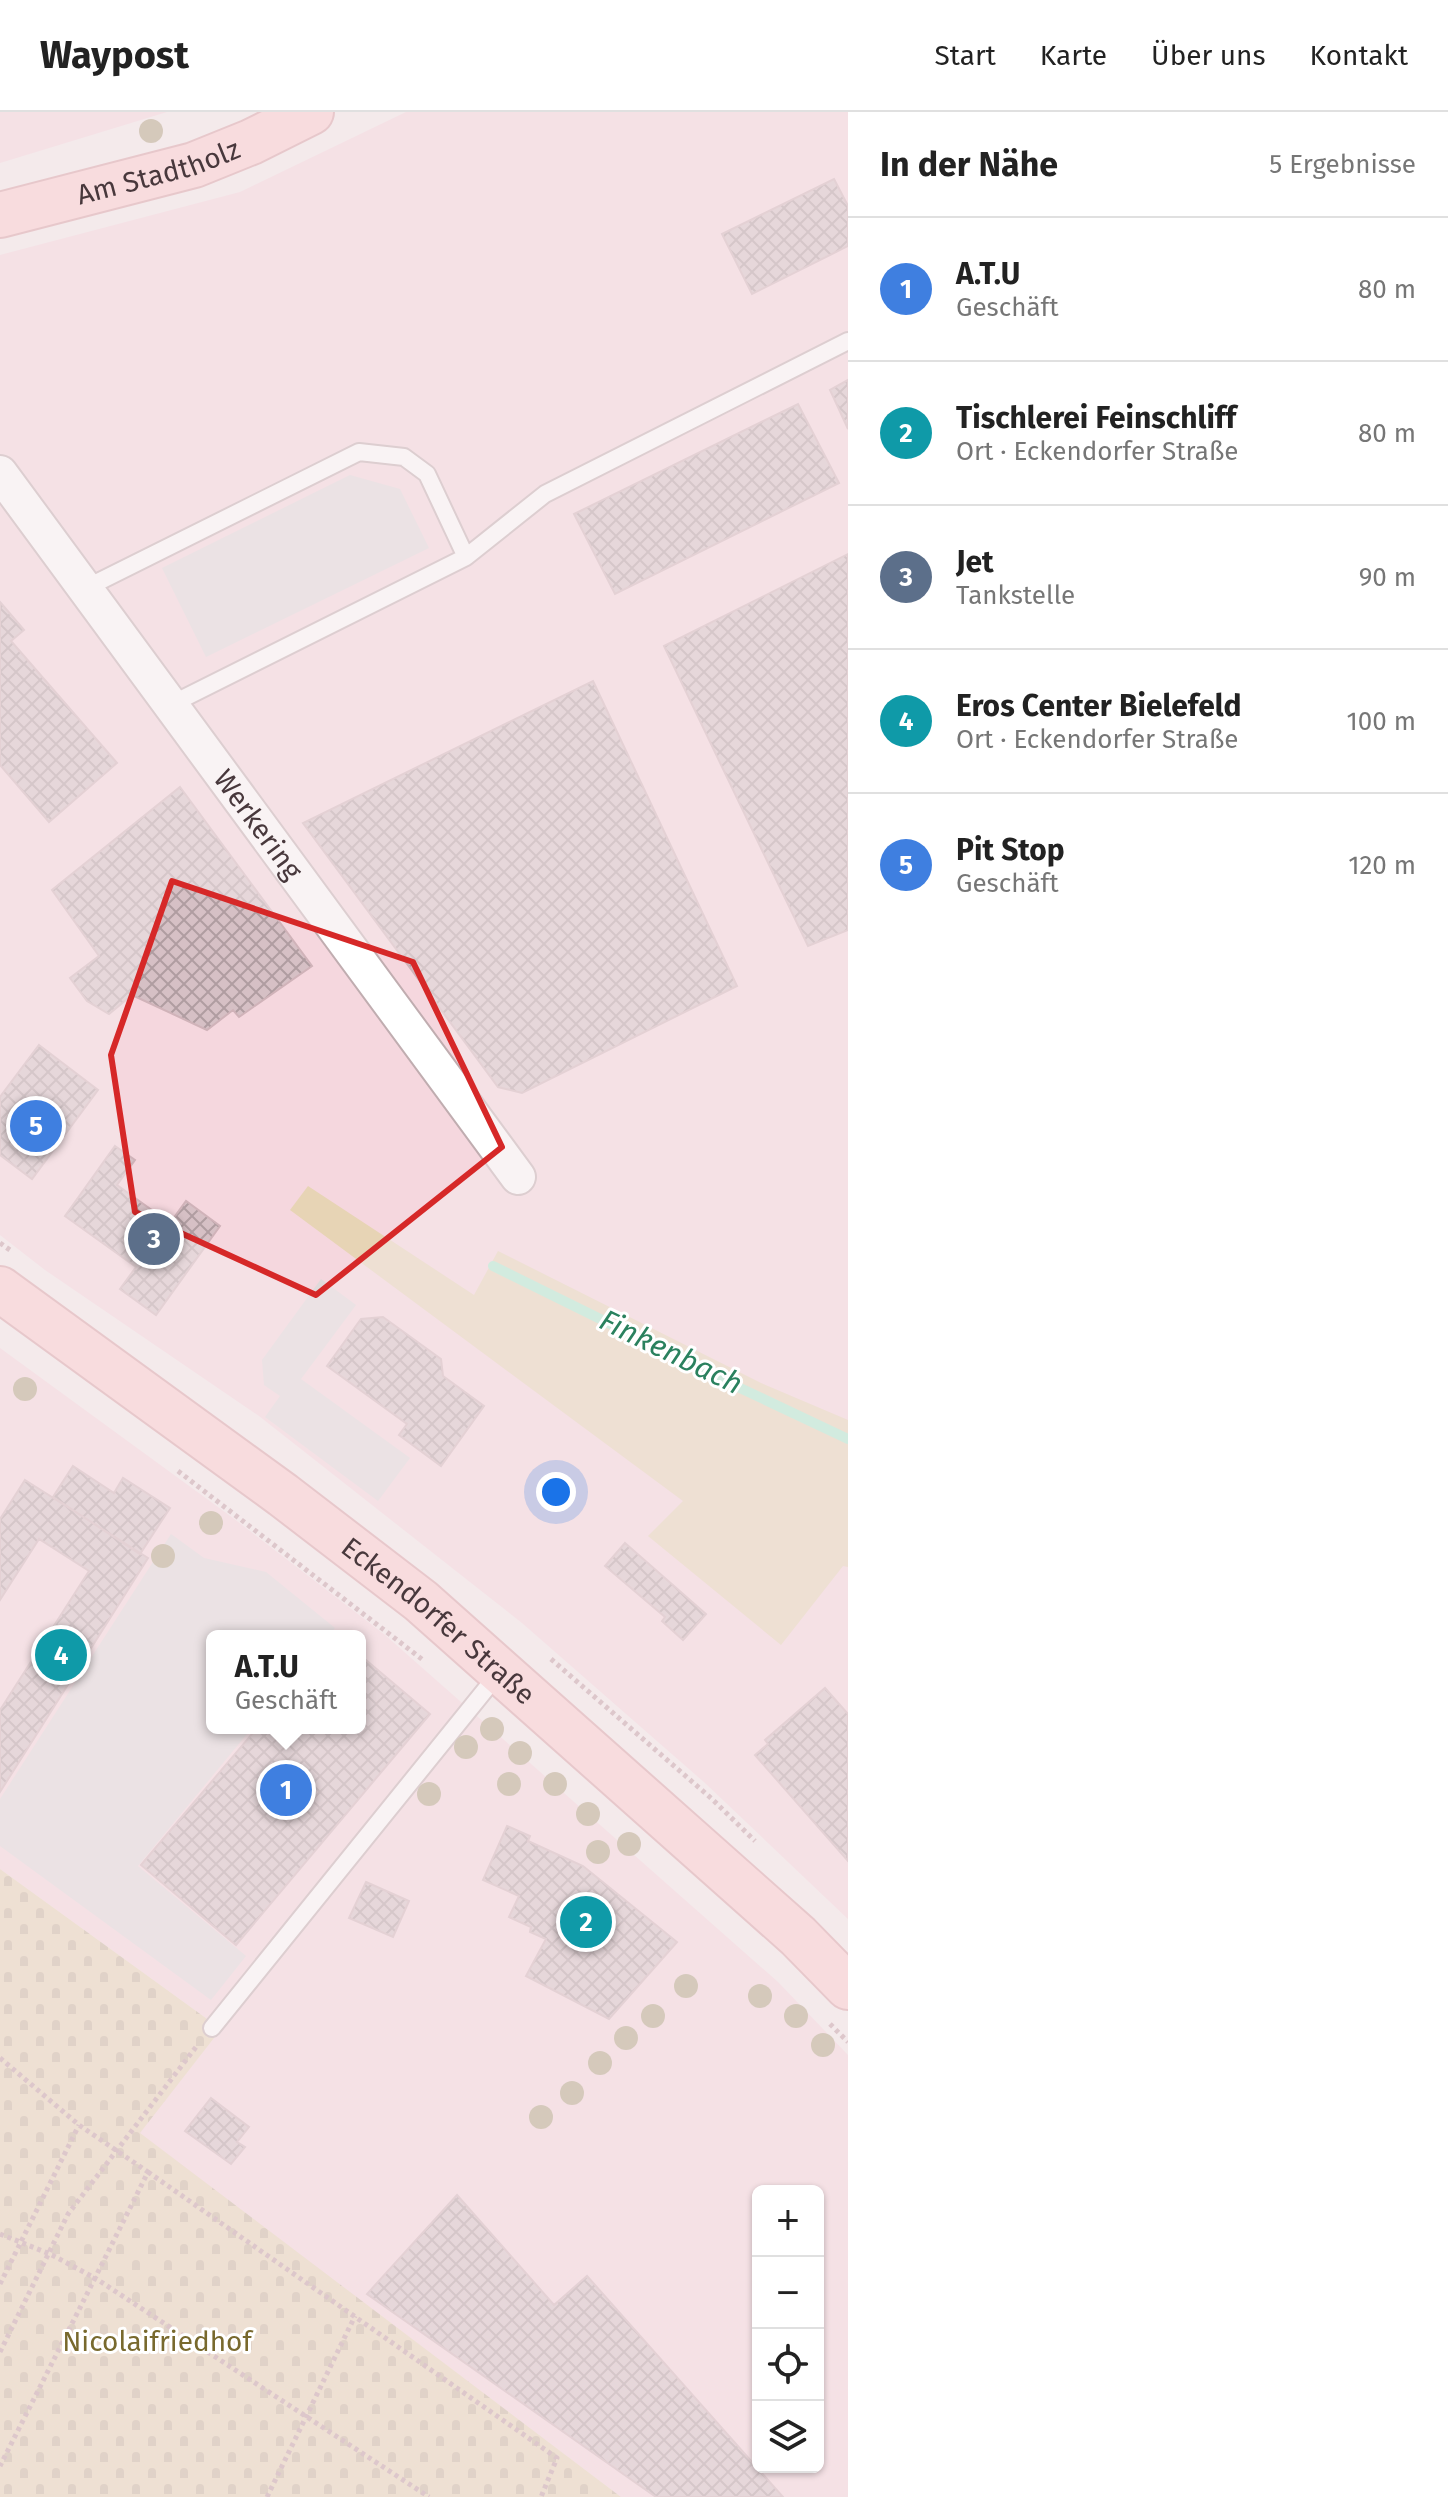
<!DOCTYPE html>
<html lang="de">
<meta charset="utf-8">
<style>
:root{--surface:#fff;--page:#f2f2f2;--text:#222;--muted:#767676;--line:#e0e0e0;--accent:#0f766e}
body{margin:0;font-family:"Fira Sans",sans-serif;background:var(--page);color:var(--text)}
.controls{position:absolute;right:24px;bottom:24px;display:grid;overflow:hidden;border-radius:12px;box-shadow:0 2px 6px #0004}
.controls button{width:72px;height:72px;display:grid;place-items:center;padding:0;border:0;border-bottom:2px solid var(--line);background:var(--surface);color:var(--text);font:40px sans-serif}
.you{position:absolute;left:556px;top:1380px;width:28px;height:28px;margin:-20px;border:6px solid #fff;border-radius:50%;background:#1a73e8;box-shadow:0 0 0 12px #1a73e833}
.badge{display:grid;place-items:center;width:52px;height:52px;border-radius:50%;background:var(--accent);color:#fff;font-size:26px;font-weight:700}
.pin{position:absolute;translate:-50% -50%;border:4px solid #fff;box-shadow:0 2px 8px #0006}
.popup{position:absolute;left:206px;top:1518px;width:160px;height:104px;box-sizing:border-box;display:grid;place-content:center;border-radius:12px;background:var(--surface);filter:drop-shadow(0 2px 6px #0005);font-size:26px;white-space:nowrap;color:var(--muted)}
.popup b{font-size:30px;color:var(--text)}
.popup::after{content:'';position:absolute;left:50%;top:100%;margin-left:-16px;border:16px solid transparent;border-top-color:var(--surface)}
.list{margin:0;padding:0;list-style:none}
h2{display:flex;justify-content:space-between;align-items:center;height:104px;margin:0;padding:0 32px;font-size:34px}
h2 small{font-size:26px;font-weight:400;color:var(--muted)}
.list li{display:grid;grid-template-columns:52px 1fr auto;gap:24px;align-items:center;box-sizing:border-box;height:144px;padding:0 32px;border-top:2px solid var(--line)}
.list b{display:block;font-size:30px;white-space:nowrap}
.list p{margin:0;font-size:26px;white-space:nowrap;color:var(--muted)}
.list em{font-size:26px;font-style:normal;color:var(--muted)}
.icon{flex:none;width:44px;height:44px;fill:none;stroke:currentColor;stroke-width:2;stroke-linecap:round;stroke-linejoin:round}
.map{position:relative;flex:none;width:848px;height:2385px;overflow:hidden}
header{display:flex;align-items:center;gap:48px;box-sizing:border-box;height:112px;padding:0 40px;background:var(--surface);border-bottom:2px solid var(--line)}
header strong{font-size:38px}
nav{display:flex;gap:44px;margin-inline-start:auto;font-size:28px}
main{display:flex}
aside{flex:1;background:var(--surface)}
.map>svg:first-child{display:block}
.commercial{fill:#f5d7de;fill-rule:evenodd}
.grass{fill:#e7d4b5}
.cemetery{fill:url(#cemetery-stones)}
.parking{fill:#e0dadb}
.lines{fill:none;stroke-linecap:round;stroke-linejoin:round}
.stream{stroke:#a9eed1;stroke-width:10}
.building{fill:url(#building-cross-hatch);stroke:#d0b3b9;stroke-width:2}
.service-casing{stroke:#c0adb0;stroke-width:20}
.minor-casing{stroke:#c0adb0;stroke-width:38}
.secondary-casing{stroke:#d8a0a5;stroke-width:48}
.path{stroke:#c19ea5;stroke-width:5;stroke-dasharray:4 4;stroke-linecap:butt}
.service{stroke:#fff;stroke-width:16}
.minor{stroke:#fff;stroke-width:34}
.secondary{stroke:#fdcccf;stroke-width:44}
.tree{fill:#b0a382}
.marked{fill:none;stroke:#d62828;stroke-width:6;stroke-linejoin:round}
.labels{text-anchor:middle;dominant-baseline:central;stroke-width:6;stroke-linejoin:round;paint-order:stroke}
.street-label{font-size:28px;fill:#48383c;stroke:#fff}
.park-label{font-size:28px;fill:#78692d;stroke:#fff}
.water-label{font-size:30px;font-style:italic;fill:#2a815e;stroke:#fff}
</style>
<header>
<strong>Waypost</strong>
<nav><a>Start</a><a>Karte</a><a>Über uns</a><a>Kontakt</a></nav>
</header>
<main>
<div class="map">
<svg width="848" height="2385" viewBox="0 0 848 2385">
<defs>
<pattern id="cemetery-stones" width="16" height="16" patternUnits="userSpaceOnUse" patternTransform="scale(2)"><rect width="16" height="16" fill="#e7d4b5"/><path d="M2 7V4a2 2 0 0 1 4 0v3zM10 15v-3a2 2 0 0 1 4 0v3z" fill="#c8b79d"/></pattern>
<pattern id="building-cross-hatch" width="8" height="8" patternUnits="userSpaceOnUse" patternTransform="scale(2)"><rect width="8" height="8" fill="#d6c0c5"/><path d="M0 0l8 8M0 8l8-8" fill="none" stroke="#b09da1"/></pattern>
</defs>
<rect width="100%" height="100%" fill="#f4eaeb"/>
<path class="commercial" d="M0,0H167L0,51Z
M406,0H848V1807L705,1671L522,1511L259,1304L45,1158L0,1123V143L240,80Z
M0,1236L233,1406L385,1523L778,1870L848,1943V2385H621L139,2021L221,1917L0,1757ZM212,1524H360V1616H212ZM758,2079H818V2355H758Z"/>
<path class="grass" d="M308,1074L474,1183L498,1139L761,1271L848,1308V1455L843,1454L781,1533L648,1424L683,1389L290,1098Z"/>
<path class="cemetery" d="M0,1757L221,1917L140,2021L621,2385H0Z"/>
<path class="parking" d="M350,363L400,377L429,436L206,545L162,456Z
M321,1167L356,1193L301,1267L410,1346L378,1389L265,1305L280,1284L264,1273L262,1248Z
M171,1422L204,1446L266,1460L335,1516L328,1524H212V1616H252L138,1754L246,1844L211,1888L0,1734V1687Z"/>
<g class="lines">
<path class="stream" d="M493,1154L740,1276L848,1327"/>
</g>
<path class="building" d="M834,67L848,94V134L752,182L722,122Z
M848,268V317L830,278Z
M798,292L839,371L615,482L574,402Z
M848,442V818L808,834L664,534Z
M0,490L24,518L11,529L117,651L49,710L0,653Z
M593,569L737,874L522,981L498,975L303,711Z
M180,675L312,854L239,905L233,898L207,918L132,883L109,902L87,889L70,866L99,844L52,778Z
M39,933L98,978L32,1067L0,1043V985Z
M115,1034L135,1048L117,1073L170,1111L186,1089L220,1114L156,1203L120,1177L136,1155L65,1104Z
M383,1205L441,1247L443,1264L484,1294L441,1354L399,1323L407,1312L327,1254L361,1207Z
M73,1354L114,1381L123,1366L170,1396L140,1442L53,1385Z
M25,1368L148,1446L0,1680V1598L89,1459L39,1427L0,1488V1407Z
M625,1431L706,1502L683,1528L662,1509L665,1505L605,1454Z
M360,1543L430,1602L236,1833L141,1753L257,1616H360Z
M825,1576L848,1602V1749L755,1643L768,1632L765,1628Z
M507,1714L530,1724L528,1729L583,1754L677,1830L609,1907L526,1864L546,1827L530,1820L531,1815L509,1805L519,1784L483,1768Z
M366,1770L409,1789L393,1825L349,1806Z
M211,1986L249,2015L237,2030L245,2035L231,2052L185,2019Z
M457,2083L554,2193L587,2164L783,2385H656L367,2182Z"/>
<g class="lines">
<defs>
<path id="service" d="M84,477L359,340L404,345L427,362L466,445L545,382L848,229
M170,593L466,445
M212,1916L498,1562"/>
<g id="minor">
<path id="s1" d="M0,361L518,1065"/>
</g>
<g id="secondary">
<path id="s2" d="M0,103L194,53L251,30L311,0"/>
<path id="s3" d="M0,1177L283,1383L421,1489L798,1824L848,1875"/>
</g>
</defs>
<use href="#service" class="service-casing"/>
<use href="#minor" class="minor-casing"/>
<use href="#secondary" class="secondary-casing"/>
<path class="path" d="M0,1131L10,1138
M178,1359L423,1548
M551,1547L712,1687L755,1729
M830,1912L848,1930
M0,1946L79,2013L148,2060L95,2166L429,2385
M148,2060L557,2346L541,2385
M0,2122L50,2142L95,2166L0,2354
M0,2172L79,2013
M0,2240L68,2102L196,1935
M267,2385L355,2204"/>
<use href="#service" class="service"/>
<use href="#minor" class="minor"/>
<use href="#secondary" class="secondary"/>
</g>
<g class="tree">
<circle cx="151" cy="19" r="12"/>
<circle cx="25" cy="1277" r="12"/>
<circle cx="211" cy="1411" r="12"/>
<circle cx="163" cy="1444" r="12"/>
<circle cx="492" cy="1617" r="12"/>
<circle cx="466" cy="1635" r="12"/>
<circle cx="520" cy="1641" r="12"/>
<circle cx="509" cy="1672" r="12"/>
<circle cx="555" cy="1672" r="12"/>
<circle cx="429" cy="1682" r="12"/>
<circle cx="588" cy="1702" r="12"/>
<circle cx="629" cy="1732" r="12"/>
<circle cx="598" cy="1740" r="12"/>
<circle cx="686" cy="1874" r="12"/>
<circle cx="760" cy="1884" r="12"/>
<circle cx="653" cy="1904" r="12"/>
<circle cx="796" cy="1904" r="12"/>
<circle cx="626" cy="1926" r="12"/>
<circle cx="823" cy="1933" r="12"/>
<circle cx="600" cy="1951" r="12"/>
<circle cx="572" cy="1981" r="12"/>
<circle cx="541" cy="2005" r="12"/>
</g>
<path d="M0 0H848V2385H0ZM172,769L413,850L502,1035L316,1183L135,1100L111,943Z" fill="#f4eaeb" fill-opacity=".55" fill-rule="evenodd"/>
<path class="marked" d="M172,769L413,850L502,1035L316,1183L135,1100L111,943Z"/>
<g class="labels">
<g class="street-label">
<text stroke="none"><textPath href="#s2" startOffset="164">Am Stadtholz</textPath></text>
<text stroke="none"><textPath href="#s1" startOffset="436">Werkering</textPath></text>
<text stroke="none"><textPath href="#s3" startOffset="550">Eckendorfer Straße</textPath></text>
</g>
<g class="park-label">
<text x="157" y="2229">Nicolaifriedhof</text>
</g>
<g class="water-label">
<text transform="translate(671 1240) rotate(26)">Finkenbach</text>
</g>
</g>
</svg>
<div class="controls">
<button>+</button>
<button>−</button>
<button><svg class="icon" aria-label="locate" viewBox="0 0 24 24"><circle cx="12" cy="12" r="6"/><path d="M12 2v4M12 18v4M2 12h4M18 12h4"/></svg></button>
<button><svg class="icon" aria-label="layers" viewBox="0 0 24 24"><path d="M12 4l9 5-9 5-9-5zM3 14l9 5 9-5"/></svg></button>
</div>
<div class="you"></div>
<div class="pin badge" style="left:286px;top:1678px;background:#3f7fe0">1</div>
<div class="popup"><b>A.T.U</b>Geschäft</div>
<div class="pin badge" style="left:586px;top:1810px;background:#0f9aa8">2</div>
<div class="pin badge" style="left:154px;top:1127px;background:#5c6f8a">3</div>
<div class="pin badge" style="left:61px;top:1543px;background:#0f9aa8">4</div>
<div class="pin badge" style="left:36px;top:1014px;background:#3f7fe0">5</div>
</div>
<aside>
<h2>In der Nähe<small>5 Ergebnisse</small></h2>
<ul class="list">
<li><span class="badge" style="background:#3f7fe0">1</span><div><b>A.T.U</b><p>Geschäft</p></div><em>80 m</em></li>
<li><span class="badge" style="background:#0f9aa8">2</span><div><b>Tischlerei Feinschliff</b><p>Ort · Eckendorfer Straße</p></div><em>80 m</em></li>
<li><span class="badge" style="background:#5c6f8a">3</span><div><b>Jet</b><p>Tankstelle</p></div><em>90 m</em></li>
<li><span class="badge" style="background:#0f9aa8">4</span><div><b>Eros Center Bielefeld</b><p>Ort · Eckendorfer Straße</p></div><em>100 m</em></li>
<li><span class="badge" style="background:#3f7fe0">5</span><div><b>Pit Stop</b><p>Geschäft</p></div><em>120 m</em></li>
</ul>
</aside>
</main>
